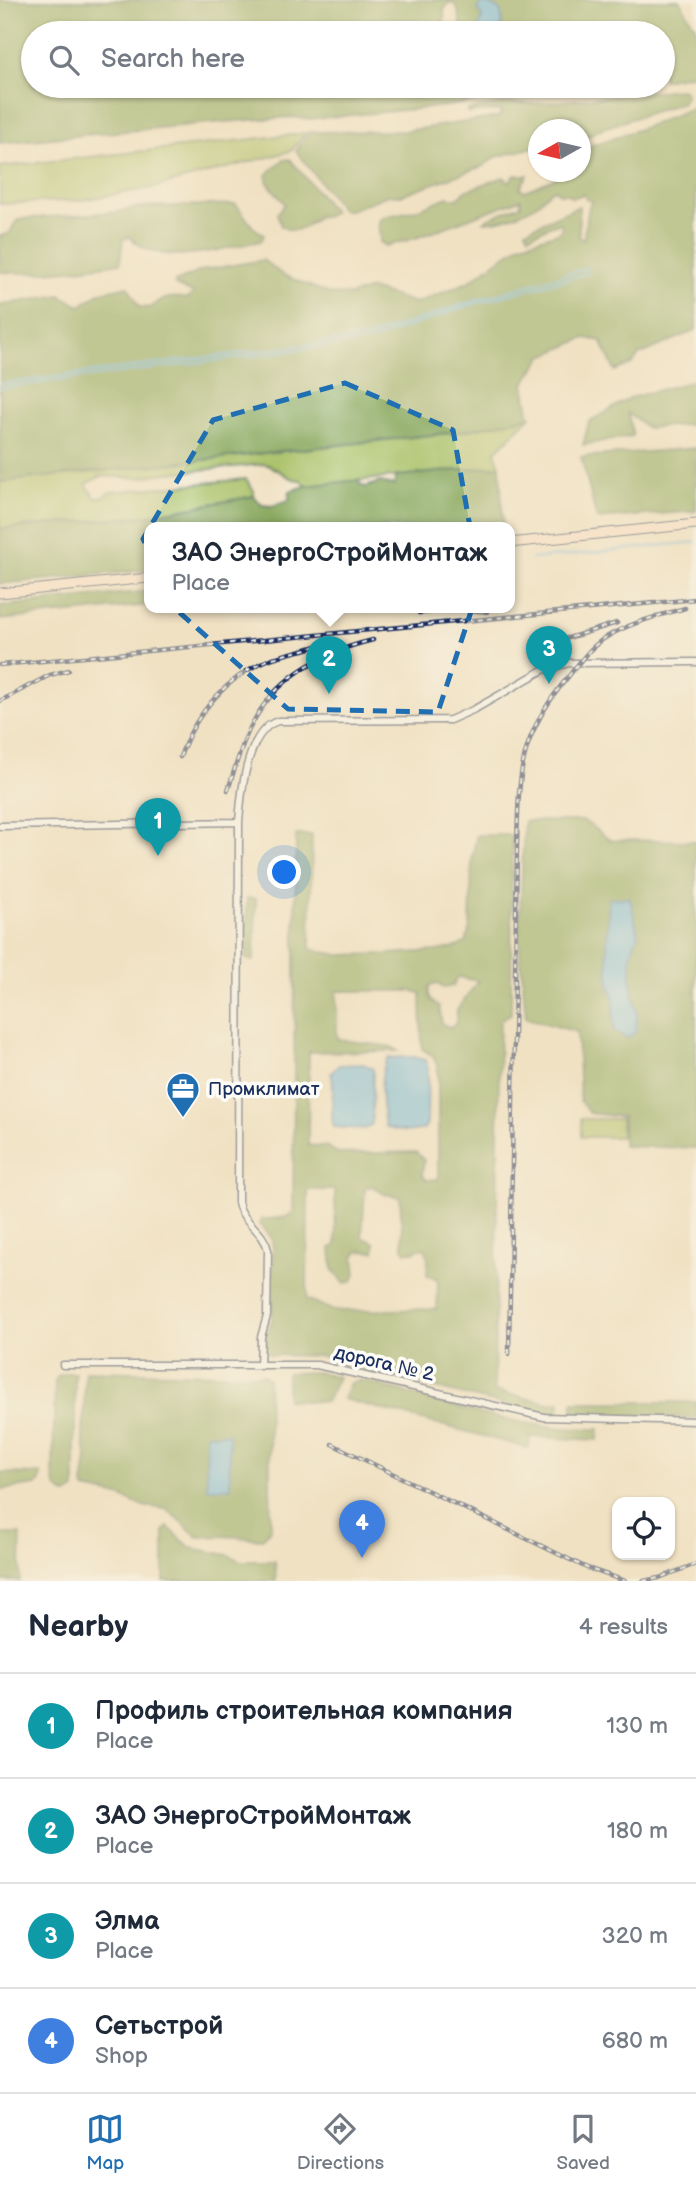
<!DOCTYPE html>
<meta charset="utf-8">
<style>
:root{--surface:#fff;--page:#f2f2f3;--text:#1f2937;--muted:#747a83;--line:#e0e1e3;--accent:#1f6fb2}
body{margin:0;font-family:"Balsamiq Sans",sans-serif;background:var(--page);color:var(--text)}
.controls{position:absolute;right:21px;bottom:21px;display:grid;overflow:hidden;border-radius:14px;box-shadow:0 2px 5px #0004}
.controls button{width:63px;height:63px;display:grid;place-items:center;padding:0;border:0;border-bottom:2px solid var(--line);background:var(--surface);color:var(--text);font:35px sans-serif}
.compass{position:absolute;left:528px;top:119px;width:63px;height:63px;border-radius:50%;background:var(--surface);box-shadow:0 2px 5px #0004;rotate:262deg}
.you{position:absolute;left:285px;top:873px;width:24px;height:24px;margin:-18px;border:5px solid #fff;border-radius:50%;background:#1a73e8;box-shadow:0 0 0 10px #1a73e833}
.badge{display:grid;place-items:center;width:46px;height:46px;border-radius:50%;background:var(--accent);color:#fff;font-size:23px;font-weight:700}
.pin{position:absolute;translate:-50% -58px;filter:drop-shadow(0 2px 4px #0008)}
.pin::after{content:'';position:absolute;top:37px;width:24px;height:21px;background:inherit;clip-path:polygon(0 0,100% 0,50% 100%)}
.popup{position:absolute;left:144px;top:522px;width:371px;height:91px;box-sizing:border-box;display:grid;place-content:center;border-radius:14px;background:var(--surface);filter:drop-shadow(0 2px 5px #0005);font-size:23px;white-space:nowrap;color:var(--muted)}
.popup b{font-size:26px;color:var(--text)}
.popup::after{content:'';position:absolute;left:50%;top:100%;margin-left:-14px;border:14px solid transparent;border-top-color:var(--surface)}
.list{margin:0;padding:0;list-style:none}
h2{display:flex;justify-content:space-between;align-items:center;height:91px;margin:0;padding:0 28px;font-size:30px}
h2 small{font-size:23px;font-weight:400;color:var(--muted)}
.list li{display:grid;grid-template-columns:46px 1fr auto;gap:21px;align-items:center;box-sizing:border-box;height:105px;padding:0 28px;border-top:2px solid var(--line)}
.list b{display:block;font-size:26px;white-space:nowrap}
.list p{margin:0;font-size:23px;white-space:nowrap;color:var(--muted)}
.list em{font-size:23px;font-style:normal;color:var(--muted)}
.icon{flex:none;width:38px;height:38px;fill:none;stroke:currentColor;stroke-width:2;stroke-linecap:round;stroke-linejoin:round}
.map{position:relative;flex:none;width:696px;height:1581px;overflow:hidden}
.search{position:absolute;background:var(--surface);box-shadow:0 2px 5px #0004;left:21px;right:21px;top:21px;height:77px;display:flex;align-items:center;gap:18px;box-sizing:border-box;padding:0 24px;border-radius:38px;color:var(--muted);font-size:26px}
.sheet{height:511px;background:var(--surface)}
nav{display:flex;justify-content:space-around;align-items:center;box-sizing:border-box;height:98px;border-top:2px solid var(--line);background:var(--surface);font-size:19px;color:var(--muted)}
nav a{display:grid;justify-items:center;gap:4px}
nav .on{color:var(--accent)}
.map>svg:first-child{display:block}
.green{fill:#a8c065;stroke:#627862;stroke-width:2}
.forest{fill:#86a65a;stroke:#506a5c;stroke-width:2;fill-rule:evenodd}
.water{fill:#67b7e2;stroke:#4173a0;stroke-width:2}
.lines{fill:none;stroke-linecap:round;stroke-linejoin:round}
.stream{stroke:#67b7e2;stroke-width:2}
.street-casing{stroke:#3b4a6d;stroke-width:9}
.secondary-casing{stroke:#3b4a6d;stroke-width:11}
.street{stroke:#fff;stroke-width:6}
.secondary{stroke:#fce5d0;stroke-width:9}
.rail-casing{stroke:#1b2f5e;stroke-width:4.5}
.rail{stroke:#fdfcf7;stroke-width:2;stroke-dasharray:5;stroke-linecap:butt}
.marked{fill:none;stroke:#1f6fb2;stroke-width:5;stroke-dasharray:14 9;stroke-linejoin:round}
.labels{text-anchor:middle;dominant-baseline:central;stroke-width:7;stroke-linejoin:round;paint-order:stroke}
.poi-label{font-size:19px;fill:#1b2f5e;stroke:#fdfcf7;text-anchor:start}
.street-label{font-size:19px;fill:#1b2f5e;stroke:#fdfcf7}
</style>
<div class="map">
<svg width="696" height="1581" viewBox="0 0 696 1581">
<rect width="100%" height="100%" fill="#fdfcf7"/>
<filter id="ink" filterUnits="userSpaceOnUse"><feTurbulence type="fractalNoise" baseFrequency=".0143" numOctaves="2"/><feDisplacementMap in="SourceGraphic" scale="14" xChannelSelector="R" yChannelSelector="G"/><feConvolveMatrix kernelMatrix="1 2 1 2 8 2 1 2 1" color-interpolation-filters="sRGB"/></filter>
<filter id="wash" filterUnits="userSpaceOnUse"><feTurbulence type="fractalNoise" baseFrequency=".00686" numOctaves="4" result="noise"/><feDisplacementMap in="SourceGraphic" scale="28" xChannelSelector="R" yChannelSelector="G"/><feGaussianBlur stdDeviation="1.57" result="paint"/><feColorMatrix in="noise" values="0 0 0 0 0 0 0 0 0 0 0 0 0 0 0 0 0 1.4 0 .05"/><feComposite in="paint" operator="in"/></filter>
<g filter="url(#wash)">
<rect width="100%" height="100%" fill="#f0e1c3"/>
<path class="green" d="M306,133L291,151L152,188L82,200L0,204V167Z
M530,417L495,452L500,466L306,486L301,480C286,480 279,467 264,464L158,474L139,478L101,476L86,484L95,498L103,497L110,492L246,479L254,491V496L145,516L0,529V482L458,432Z
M581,1119H621V1137H581Z"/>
<path class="forest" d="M0,0H680L693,24L696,25V74L663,80V33H501L502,18L481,13L482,23L477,31L479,33H464C458,24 461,15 456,5L449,2L444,10V22C427,30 411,17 394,24L410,30L456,28L459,33H33V86H523L527,91L449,106L405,110L309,119L293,117L212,123L0,143Z
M679,89L685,90V97L681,103L603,128L581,139L580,130H538V146L496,157L483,166L401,195H388L348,211L342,210L296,151L310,132L404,131L499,117L501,110L468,113V110L508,102L533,104Z
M696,106V330L639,355L632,364L615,371L601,341L585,338L543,356L524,384L530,417L458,432L0,482V305L60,295L80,306L101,292L128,286L139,307L150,308C162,297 172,296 187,299L193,293L175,285V282L203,270L263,260L283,275L329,294L351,295L371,289L416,303L468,282L521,244L558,233L562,228L561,223L552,225L529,236L526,230L579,206V236L583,240L589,206L592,201L586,199L584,194L572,198L567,194H560L555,189C545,192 543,202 533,207C519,215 499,222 484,222L488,218L521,205V199L416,238L386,246L380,242L378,221L383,217L416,210L447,197L458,199L464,191L504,177L509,182L515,175H528L520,188L524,191L556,178L557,172H580L581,149L654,124Z
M290,159L334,212L325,217L318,216C307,227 296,236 281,226L277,214L285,204L268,183L266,175L283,160Z
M236,204L253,227L264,235L261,241C224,248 159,270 130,237L123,239L120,263C81,269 39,275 0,272V236L10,233L14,224L20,219L117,212L139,207Z
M696,380V424L647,428L628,413L633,436L583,445L589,422L630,398Z
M696,448V511L597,519L581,457Z
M500,466L503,528H149V570L0,584V529L145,516L254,496L262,505L272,506L289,500L290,491L306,486L359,480L360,485L366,487L380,482L394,485L397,476Z
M149,591V605L0,620V606Z
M524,821H584L610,840L696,841V1148L623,1146V1117L589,1113L580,1101L577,1032L526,1018L519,942ZM629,898L638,933L631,954V982L637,1013L614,1031V999L609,984L607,945Z
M296,835H312L310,949L339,955L386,954L437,951L457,947L466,942L470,929L472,858L477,835H512L511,1014L500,1020L494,1391L549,1403L560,1402L559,1414H541L346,1366L322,1356L270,1355L265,1349V1338L272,1320L273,1247L271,1237L260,1224L261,1220L286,1217L293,1213ZM458,977L478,981L457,1010L456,1024L449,1027L442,1024L439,1006C430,1001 428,996 429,986L438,984L443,988L453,986ZM337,991H411L421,993L422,1049L433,1056L438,1067V1179L427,1180L422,1175L424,1160L416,1152L339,1154L328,1147L308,1145L309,1052L398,1051L392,1047L337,1039ZM373,1186L384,1194L400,1197L403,1248L406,1252H414L417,1249H426L428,1258L427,1276L438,1279L437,1309L334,1311L307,1299L308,1190H335L336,1245L331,1248L333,1270L344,1283L351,1282L356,1275L354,1257L358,1251L374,1252L375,1243L362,1237L365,1188Z
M247,898H254L256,900L254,961L246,959Z
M85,1371L263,1375L268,1379L271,1529L262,1539L223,1536L198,1537L167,1509L142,1506L119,1496L85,1489L83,1485L87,1459L83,1439Z
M320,1372L338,1377L326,1402L287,1400V1373Z
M66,1373H75V1490L67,1495C55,1490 54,1485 53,1473L55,1381L58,1376Z
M361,1380C439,1401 518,1431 599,1429L598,1440L531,1437L528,1448L343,1399L350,1383Z
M573,1402H696V1418L573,1415Z
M0,1473L41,1474L40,1482L37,1485L0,1490Z
M168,1527L191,1548L228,1555L241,1561H275L276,1581H164V1531Z
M0,1534H21L20,1581H0Z"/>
<path class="water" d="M485,3C508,11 500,14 501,33L477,32L482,18L478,9L481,4Z
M609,898H630L638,933L631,954V982L637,1013L636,1032L627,1038L614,1031V999L609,984L607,945Z
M414,1057L425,1060L428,1069L427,1123L424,1129C411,1133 396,1132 385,1126C382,1107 377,1075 388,1058Z
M364,1064L373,1069L372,1124L365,1129L334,1127C328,1109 337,1091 331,1073L339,1065Z
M206,1434H229L230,1488H207Z"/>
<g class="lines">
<path class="stream" d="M0,384L368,337L468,303L587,268
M0,388L369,341L470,305L589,273
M532,559L696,542"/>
</g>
</g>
<g filter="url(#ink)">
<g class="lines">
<defs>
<path id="street" d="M0,826L239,822
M63,1365H317L544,1417L696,1421
M260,1366L261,1337L267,1316L268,1250C264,1230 241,1222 238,1202L239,822C241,795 246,730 278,721L450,720L475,709L543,670L569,663L696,662"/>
<path id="secondary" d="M509,543L696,524
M0,593L149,578"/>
</defs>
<use href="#street" class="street-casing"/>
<use href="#secondary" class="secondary-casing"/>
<use href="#street" class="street"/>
<use href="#secondary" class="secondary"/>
<defs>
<path id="rail" d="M419,613L462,609L487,612
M532,645L565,639L617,623
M0,665L696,599
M0,701L50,675L69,670
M180,757C195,713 229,674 273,658C289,653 305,650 320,645
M228,790C235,769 241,744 252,724C277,676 323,652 373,640
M509,1354L517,847C519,772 518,737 568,677C579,663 589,648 605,638C629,623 658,616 685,608
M332,1444L587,1568L625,1581
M643,1581L659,1578L696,1564"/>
</defs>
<use href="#rail" class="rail-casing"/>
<use href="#rail" class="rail"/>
</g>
</g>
<path d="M0 0H696V1581H0ZM345,383L453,430L480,584L438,712L288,709L179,612L143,539L213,420Z" fill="#f0e1c3" fill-opacity=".55" fill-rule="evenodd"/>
<path class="marked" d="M345,383L453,430L480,584L438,712L288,709L179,612L143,539L213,420Z"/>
<defs>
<symbol id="office-pin" viewBox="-11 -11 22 30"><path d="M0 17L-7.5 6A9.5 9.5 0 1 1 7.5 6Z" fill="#1f6fb2" stroke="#fdfcf7"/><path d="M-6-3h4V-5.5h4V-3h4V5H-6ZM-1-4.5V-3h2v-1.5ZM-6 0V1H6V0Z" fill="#fff"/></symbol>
</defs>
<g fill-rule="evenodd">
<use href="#office-pin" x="164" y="1070" width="38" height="52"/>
</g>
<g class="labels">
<g class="poi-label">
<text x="208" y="1089">Промклимат</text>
</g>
<g class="street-label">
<text transform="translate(384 1364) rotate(13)">дорога № 2</text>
</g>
</g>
</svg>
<div class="controls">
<button><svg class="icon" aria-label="locate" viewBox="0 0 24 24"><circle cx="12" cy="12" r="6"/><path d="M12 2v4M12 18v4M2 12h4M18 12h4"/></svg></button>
</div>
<svg class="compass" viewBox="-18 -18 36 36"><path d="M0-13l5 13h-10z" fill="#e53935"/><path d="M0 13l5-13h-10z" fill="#747a83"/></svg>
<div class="you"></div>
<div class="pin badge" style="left:158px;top:856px;background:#0f9aa8">1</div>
<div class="pin badge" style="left:329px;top:694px;background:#0f9aa8">2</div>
<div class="popup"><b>ЗАО ЭнергоСтройМонтаж</b>Place</div>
<div class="pin badge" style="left:549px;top:684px;background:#0f9aa8">3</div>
<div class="pin badge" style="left:362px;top:1558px;background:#3f7fe0">4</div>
<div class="search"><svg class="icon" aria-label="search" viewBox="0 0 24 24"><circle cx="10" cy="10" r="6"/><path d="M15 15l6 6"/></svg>Search here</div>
</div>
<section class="sheet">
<h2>Nearby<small>4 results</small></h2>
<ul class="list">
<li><span class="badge" style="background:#0f9aa8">1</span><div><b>Профиль строительная компания</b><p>Place</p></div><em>130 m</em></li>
<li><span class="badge" style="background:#0f9aa8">2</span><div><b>ЗАО ЭнергоСтройМонтаж</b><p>Place</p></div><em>180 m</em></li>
<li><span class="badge" style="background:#0f9aa8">3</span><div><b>Элма</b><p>Place</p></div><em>320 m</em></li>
<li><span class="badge" style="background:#3f7fe0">4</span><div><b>Сетьстрой</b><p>Shop</p></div><em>680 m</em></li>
</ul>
</section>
<nav>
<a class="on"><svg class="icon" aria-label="map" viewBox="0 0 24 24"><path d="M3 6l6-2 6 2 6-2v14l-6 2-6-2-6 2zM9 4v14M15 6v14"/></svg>Map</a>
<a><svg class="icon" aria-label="directions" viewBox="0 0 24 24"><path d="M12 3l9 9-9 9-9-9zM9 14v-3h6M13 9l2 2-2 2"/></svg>Directions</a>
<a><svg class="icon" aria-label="saved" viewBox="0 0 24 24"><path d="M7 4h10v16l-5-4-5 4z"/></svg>Saved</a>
</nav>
